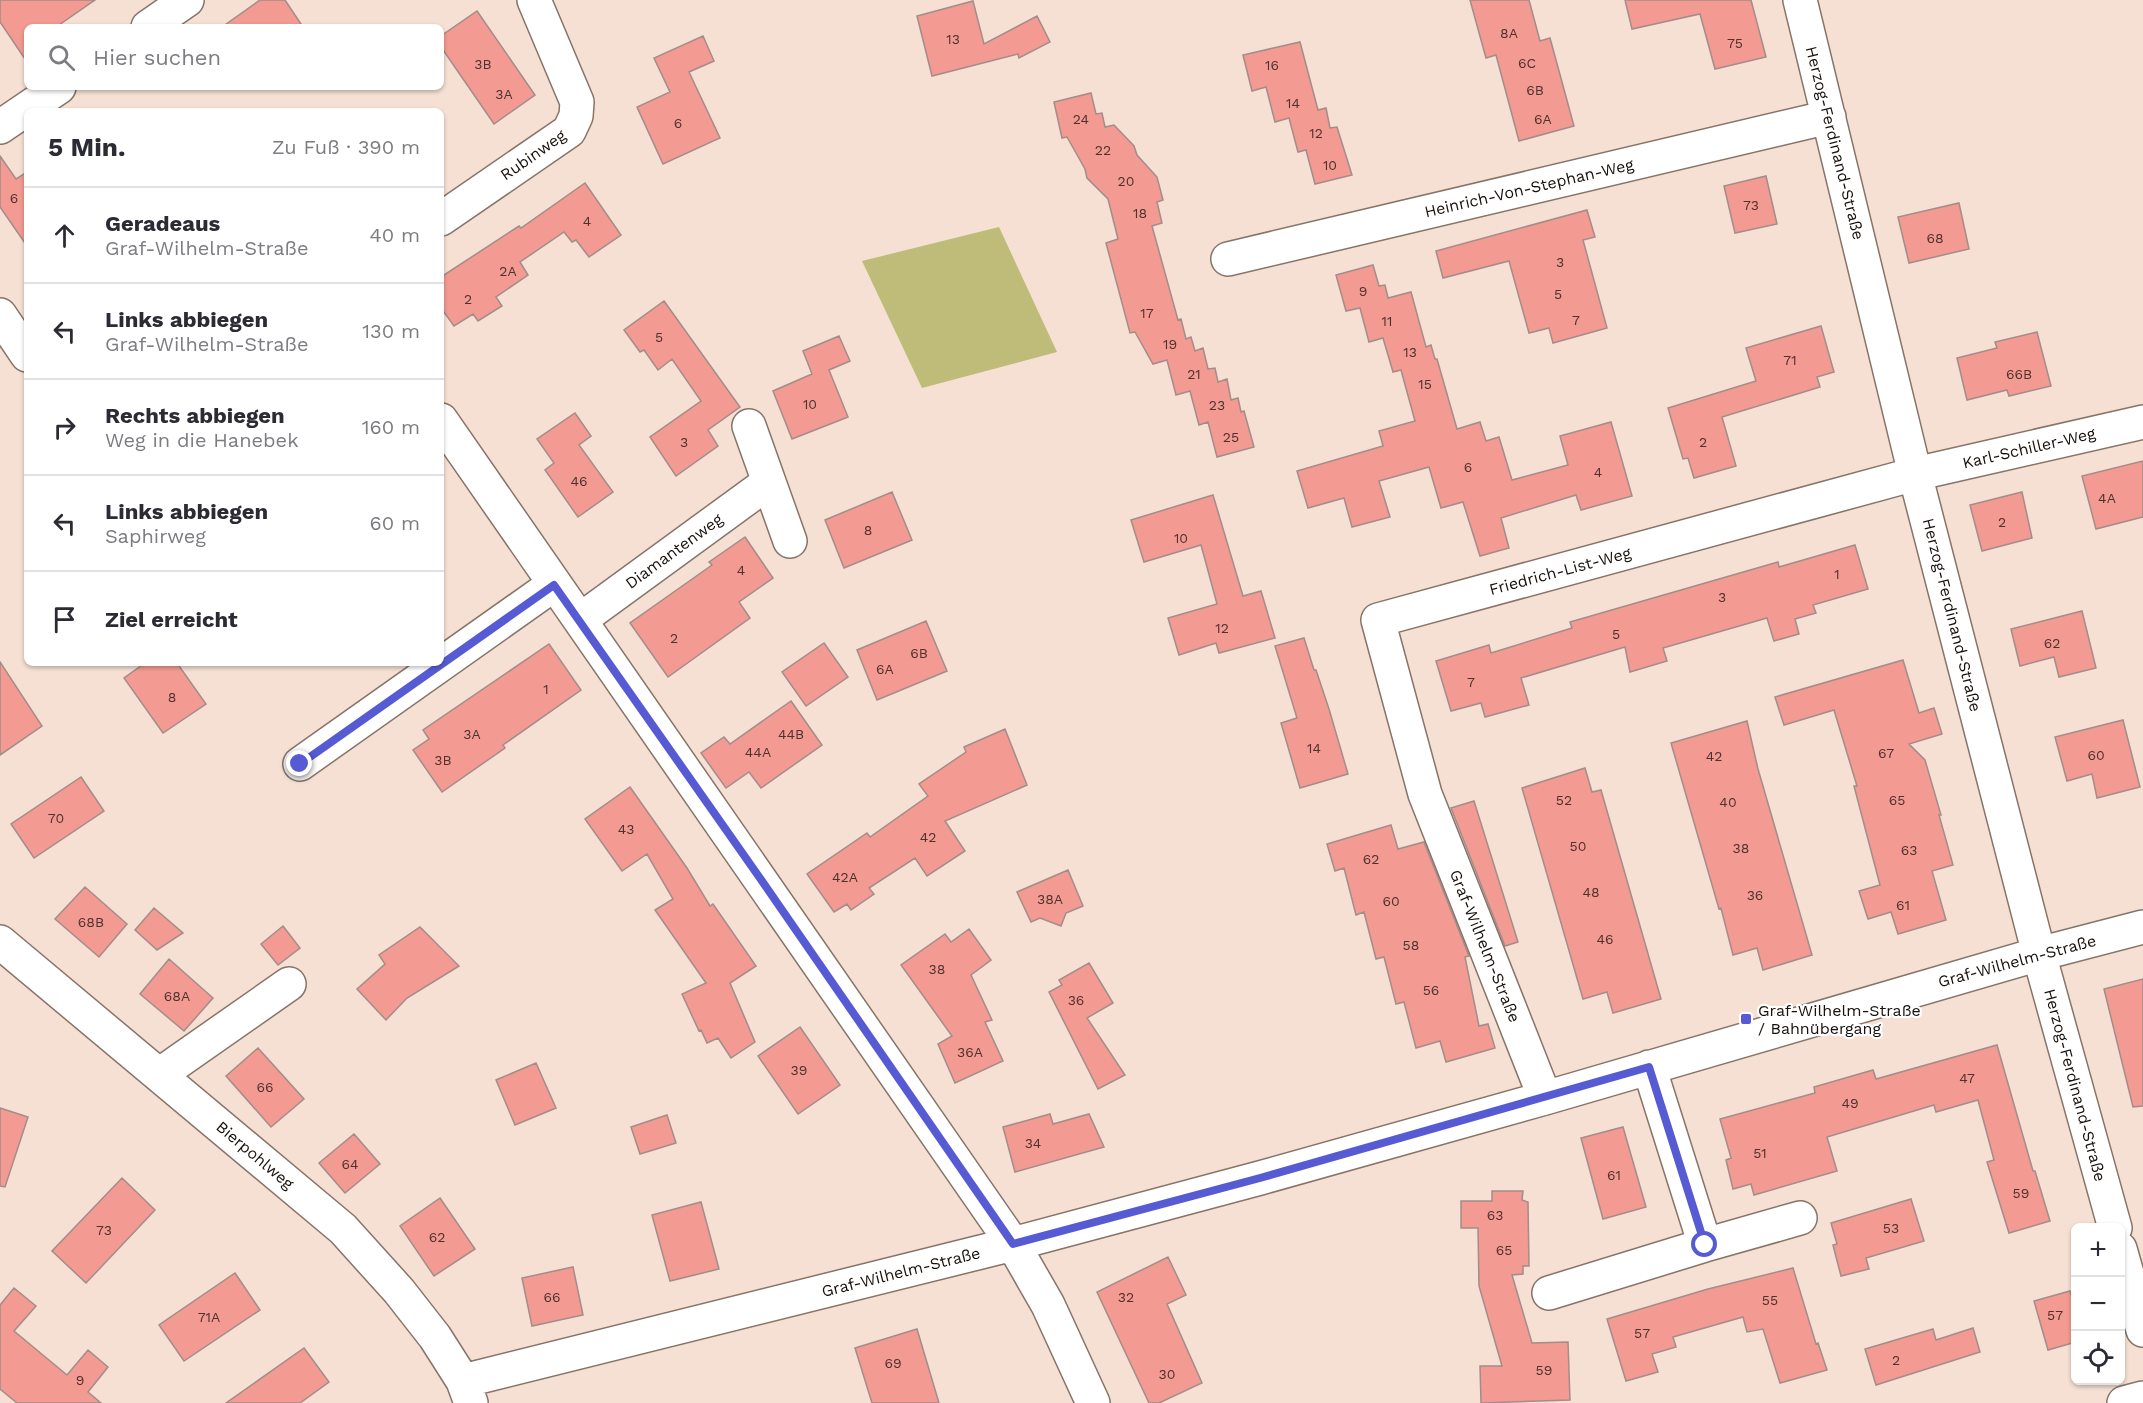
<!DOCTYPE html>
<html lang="de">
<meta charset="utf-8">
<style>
:root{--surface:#fff;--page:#f7f7f7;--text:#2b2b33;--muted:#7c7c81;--line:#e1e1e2}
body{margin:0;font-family:"Work Sans",sans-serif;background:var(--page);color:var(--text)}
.controls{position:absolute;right:18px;bottom:18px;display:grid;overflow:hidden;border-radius:9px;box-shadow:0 2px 4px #0004}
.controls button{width:54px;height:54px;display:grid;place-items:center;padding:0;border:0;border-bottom:2px solid var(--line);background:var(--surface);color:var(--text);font:30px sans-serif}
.stop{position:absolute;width:18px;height:18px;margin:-14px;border:4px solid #575bd3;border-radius:50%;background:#fff}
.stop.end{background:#575bd3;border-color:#fff;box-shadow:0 2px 6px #0008}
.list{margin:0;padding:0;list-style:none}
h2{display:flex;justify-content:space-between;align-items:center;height:78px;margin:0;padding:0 24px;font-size:26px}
h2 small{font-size:20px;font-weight:400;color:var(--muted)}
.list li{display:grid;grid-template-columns:39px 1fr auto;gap:18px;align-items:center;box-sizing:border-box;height:96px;padding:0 24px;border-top:2px solid var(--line)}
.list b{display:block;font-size:22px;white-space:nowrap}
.list p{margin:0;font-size:20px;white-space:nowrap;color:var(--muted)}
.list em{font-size:20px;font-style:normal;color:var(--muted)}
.icon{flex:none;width:33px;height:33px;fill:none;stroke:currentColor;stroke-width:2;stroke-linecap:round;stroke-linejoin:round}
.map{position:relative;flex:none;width:2143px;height:1403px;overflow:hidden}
.search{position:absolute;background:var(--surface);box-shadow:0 2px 4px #0004;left:24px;top:24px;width:420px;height:66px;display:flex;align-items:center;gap:15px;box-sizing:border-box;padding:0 21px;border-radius:9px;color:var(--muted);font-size:22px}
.panel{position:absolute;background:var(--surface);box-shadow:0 2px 4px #0004;left:24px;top:108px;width:420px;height:558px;border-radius:9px}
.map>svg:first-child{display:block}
.green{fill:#bebc78}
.building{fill:#f39a92;stroke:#a38c89;stroke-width:1.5}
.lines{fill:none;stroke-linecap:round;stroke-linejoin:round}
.minor-casing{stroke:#877469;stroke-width:36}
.minor{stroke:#fff;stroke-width:33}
.route{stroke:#575bd3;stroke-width:8}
.poi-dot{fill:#575bd3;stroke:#fff;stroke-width:2}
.labels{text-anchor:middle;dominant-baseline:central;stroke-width:4.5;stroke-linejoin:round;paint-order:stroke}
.number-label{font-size:14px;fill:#4e322e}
.street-label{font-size:16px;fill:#17100c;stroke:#fff}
.poi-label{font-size:16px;fill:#17100c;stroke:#fff;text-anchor:start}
</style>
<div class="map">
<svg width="2143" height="1403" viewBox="0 0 2143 1403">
<rect width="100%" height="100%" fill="#f5e0d3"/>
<path class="green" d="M999,227L1057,352L922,388L862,261Z"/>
<path class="building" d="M0,0H95L56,27H27V62L0,22Z
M260,0H285L303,27H222Z
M1470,0H1529L1540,41L1550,38L1574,126L1519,141L1496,55L1486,58Z
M1625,0H1751L1766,57L1715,69L1700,14L1632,29Z
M973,1L984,44L1037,16L1050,42L1019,58L1018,54L932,76L917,16Z
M477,11L535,95L494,124L441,47V36Z
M703,36L714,61L689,72L720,138L663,164L637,107L670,92L654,58Z
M1300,42L1318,110L1326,108L1330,128L1337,127L1352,175L1315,184L1306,150L1298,152L1289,118L1275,122L1266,87L1252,91L1243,55Z
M1091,93L1096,114L1102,113L1105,127L1114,125L1134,146L1137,155L1157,177L1163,200L1157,202L1162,223L1152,226L1178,320L1181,319L1186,339L1191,337L1195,351L1203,348L1208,369L1215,368L1218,382L1227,379L1231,400L1238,398L1241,412L1244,411L1254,447L1217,457L1208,422L1199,425L1190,391L1176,395L1167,360L1153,364L1135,332L1130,333L1106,243L1118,239L1108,199L1087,178L1085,169L1067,137L1062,138L1054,102Z
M0,156L16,179L27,172V246L0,207Z
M1766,176L1777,224L1735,233L1724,186Z
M585,183L621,235L589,257L576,240L572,242L564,232L520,262L528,275L496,297L502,306L478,321L473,314L454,326L441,308V277L519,226L521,228Z
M1959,203L1969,249L1909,263L1898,217Z
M1587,210L1595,237L1583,240L1607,328L1553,343L1549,328L1529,333L1509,261L1443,278L1436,251Z
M1373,265L1379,286L1385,285L1388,298L1411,292L1426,347L1431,345L1435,359H1437L1457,429L1480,422L1486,441L1499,437L1512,480L1568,465L1560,436L1611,422L1632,496L1581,510L1576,495L1501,518L1509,548L1480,556L1463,502L1441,508L1429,467L1379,481L1390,517L1352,527L1344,498L1308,508L1297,471L1383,446L1379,431L1415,421L1401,370L1393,372L1383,338L1369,342L1360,308L1346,311L1336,275Z
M664,301L740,407L708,430L718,446L676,476L650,437L701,401L672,359L658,370L644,350L640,352L624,330Z
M1821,326L1834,372L1817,377L1820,387L1722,417L1736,466L1694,478L1688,458L1683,459L1668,408L1756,381L1746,348Z
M2037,332L2051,386L2009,396L2007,390L1967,400L1957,358L1997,348L1995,342Z
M839,336L850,361L829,370L848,417L792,439L773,391L812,374L803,351Z
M575,413L591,436L579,445L613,492L578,517L545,470L554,463L537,439Z
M2143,461V517L2096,529L2082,476Z
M892,492L912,540L844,568L825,520Z
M2022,492L2032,538L1982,551L1970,505Z
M1213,495L1243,596L1261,591L1275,638L1219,653L1216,643L1179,655L1168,618L1217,604L1201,545L1144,562L1131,520Z
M745,537L773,578L739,602L750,618L668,677L630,623L712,565L709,562Z
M1855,545L1868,589L1813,605L1816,613L1795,619L1799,634L1774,641L1767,618L1663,648L1667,661L1630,672L1625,647L1521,678L1529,705L1485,717L1481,703L1451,711L1436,661L1489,645L1491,653L1572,628L1570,622L1778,562L1779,567Z
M2082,611L2096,668L2059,677L2054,657L2020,666L2011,629Z
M926,621L947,671L877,700L857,650Z
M1304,638L1314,670H1316L1329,709L1348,774L1300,788L1281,723L1297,718L1275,646Z
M824,643L848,677L806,706L782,672Z
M549,644L581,690L503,745L505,748L442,792L413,750L429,739L423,730Z
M1903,660L1919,713L1934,708L1942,734L1909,744L1925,760L1941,815H1939L1953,865L1932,871L1946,920L1898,934L1891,912L1868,919L1859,891L1880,885L1854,786H1857L1834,710L1784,725L1775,697Z
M0,662L42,726L0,755Z
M145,663H177L206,704L163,733L124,678Z
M791,701L822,745L761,788L749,772L726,788L701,753L724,737L730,744Z
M2123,720L2140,787L2097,798L2092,774L2067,781L2055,737Z
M1747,721L1758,769L1812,955L1763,970L1757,948L1733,955L1721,908L1719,909L1671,743Z
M1005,729L1027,785L945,821L965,851L927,876L915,858L869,888L874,894L851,910L847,904L834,912L807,874L867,833L870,837L928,796L919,784L966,752L964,747Z
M1585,768L1592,792L1601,790L1661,999L1613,1013L1607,992L1583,999L1522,788Z
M81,777L104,811L34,858L11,824Z
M630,787L687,868L710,906L713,904L756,966L730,983L755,1042L731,1058L718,1038L707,1043L701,1030L699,1031L682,994L706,983L655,910L673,899L647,854L622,871L585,819Z
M1474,801L1518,942L1505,946L1451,808Z
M1391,825L1398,849L1424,842L1469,956L1465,957L1479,1026L1488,1024L1495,1048L1446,1062L1440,1041L1416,1048L1404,1002L1396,1004L1384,957L1376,959L1364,912L1356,915L1344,868L1335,871L1327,844Z
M1068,870L1083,906L1066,913L1061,926L1040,918L1031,922L1017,892Z
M85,887L127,924L99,957L55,919Z
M154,908L183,933L157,950L135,930Z
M283,926L300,948L278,965L261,944Z
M420,927L459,966L407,998L386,1020L357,989L385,964L379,955Z
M969,929L991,960L971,975L992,1020L985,1022L1003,1061L955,1083L938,1044L952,1036L901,965L945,934L951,942Z
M169,959L213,998L184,1031L140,994Z
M1089,963L1113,1003L1087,1018L1125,1075L1098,1089L1049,992L1062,985L1059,980Z
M2143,979V1106L2133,1107L2104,989Z
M800,1027L840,1085L798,1114L758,1056Z
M1997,1045L2033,1171H2035L2050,1221L2009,1233L1987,1162L1994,1160L1978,1100L1936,1112L1934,1105L1827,1137L1837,1171L1754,1195L1751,1184L1733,1189L1726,1160L1731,1158L1720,1119L1815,1093L1814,1087L1873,1070L1876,1079Z
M258,1048L304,1099L271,1127L226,1076Z
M536,1063L556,1108L515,1125L496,1080Z
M0,1108L28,1117L5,1187L0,1186Z
M1050,1114L1053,1124L1089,1114L1104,1147L1015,1172L1003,1127Z
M667,1115L676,1143L640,1154L631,1127Z
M1623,1127L1646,1207L1603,1219L1581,1138Z
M354,1134L380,1164L345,1193L319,1163Z
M122,1178L155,1210L86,1283L52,1251Z
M1492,1191H1523L1522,1200L1528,1202L1529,1266H1523V1274L1512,1275L1532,1343L1568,1342L1570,1400L1481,1403L1480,1366H1502L1479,1286L1478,1228H1461V1201H1492Z
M440,1198L475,1249L434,1276L400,1226Z
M1911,1199L1924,1241L1866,1258L1869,1269L1841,1276L1833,1245L1837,1244L1831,1223Z
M701,1202L719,1269L670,1281L652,1215Z
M1168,1257L1186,1295L1167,1304L1202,1383L1159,1403H1149L1097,1292Z
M573,1267L583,1315L532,1326L522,1278Z
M1793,1268L1816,1344L1818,1343L1827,1370L1780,1383L1763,1329L1747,1332L1743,1317L1673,1337L1676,1347L1652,1354L1658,1372L1626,1381L1607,1319L1708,1289Z
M235,1273L260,1310L184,1361L159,1325Z
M14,1288L36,1306L14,1331L67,1375L88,1350L108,1367L88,1392L101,1403H17L0,1389V1305Z
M2070,1291L2076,1309V1342L2048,1350L2034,1301Z
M1973,1328L1980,1352L1876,1385L1865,1349L1933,1329L1936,1340Z
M917,1329L939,1403H872L855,1348Z
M304,1348L329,1382L300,1403H226Z"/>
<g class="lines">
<defs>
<path id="minor" d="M1800,0L1915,474L2039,954L2115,1228
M148,27L187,0
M0,127L59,87
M441,219L569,131L576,116L577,102L534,0
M1228,259L1829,117
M0,315L27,355
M441,420C630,696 823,969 1013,1244L1048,1305L1093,1403
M749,426L790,541
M580,620L769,482
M300,764L553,585
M0,942L343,1229L399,1291L435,1337L463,1381L471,1403
M159,1075L289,984
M1545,1098L1425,794L1378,620L1915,474L2143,422
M1705,1245L1800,1218
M2120,1249L2143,1330
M1549,1293L1705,1245L1649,1067
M463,1381L1013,1244L1260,1178L1545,1098L2039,954L2143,927
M2124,1403L2143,1398"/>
</defs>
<use href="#minor" class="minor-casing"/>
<use href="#minor" class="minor"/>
</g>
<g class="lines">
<path class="route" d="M300,764L554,585L762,881L1013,1244L1260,1178L1649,1067L1705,1245"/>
</g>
<rect class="poi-dot" x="1740" y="1013" width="12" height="12" rx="3"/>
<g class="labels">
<g class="number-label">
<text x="1509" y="33">8A</text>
<text x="953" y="39">13</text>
<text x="1735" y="43">75</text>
<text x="1527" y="63">6C</text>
<text x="483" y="64">3B</text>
<text x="1272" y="65">16</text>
<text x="1535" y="90">6B</text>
<text x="504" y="94">3A</text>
<text x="1293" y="103">14</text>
<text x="1081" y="119">24</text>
<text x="1543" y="119">6A</text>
<text x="678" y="123">6</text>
<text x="1316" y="133">12</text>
<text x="1103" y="150">22</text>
<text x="1330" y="165">10</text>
<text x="1126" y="181">20</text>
<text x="14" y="198">6</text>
<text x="1751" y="205">73</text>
<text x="1140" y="213">18</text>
<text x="587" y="221">4</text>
<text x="1935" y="238">68</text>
<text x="1560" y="262">3</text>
<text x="508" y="271">2A</text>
<text x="1363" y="291">9</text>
<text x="1558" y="294">5</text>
<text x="468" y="299">2</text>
<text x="1147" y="313">17</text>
<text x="1576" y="320">7</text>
<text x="1387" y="321">11</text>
<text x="659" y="337">5</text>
<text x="1170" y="344">19</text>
<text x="1410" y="352">13</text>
<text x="1790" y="360">71</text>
<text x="1194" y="374">21</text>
<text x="2019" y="374">66B</text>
<text x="1425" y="384">15</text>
<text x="810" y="404">10</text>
<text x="1217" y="405">23</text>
<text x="1231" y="437">25</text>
<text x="684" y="442">3</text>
<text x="1703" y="442">2</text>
<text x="1468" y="467">6</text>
<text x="1598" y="472">4</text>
<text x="579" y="481">46</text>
<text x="2107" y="498">4A</text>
<text x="2002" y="522">2</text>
<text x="868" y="530">8</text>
<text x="1181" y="538">10</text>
<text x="741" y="570">4</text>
<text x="1837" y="574">1</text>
<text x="1722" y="597">3</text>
<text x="1222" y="628">12</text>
<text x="1616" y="634">5</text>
<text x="674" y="638">2</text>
<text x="2052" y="643">62</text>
<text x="919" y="653">6B</text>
<text x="885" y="669">6A</text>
<text x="1471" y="682">7</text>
<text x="546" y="689">1</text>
<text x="172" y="697">8</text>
<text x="472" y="734">3A</text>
<text x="791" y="734">44B</text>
<text x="1314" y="748">14</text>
<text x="758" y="752">44A</text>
<text x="1886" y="753">67</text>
<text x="2096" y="755">60</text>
<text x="1714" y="756">42</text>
<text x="443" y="760">3B</text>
<text x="1564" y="800">52</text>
<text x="1897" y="800">65</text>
<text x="1728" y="802">40</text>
<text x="56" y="818">70</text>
<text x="626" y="829">43</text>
<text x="928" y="837">42</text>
<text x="1578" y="846">50</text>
<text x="1741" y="848">38</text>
<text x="1909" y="850">63</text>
<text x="1371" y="859">62</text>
<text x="845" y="877">42A</text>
<text x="1591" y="892">48</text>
<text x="1755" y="895">36</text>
<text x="1050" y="899">38A</text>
<text x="1391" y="901">60</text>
<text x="1903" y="905">61</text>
<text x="91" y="922">68B</text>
<text x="1605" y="939">46</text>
<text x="1411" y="945">58</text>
<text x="937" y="969">38</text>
<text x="1431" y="990">56</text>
<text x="177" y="996">68A</text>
<text x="1076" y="1000">36</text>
<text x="970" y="1052">36A</text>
<text x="799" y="1070">39</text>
<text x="1967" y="1078">47</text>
<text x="265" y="1087">66</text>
<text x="1850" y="1103">49</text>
<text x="1033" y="1143">34</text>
<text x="1760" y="1153">51</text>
<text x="350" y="1164">64</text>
<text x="1614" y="1175">61</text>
<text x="2021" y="1193">59</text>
<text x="1495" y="1215">63</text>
<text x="1891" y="1228">53</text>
<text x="104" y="1230">73</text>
<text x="437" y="1237">62</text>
<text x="1504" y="1250">65</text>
<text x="552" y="1297">66</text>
<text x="1126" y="1297">32</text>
<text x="1770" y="1300">55</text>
<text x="2055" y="1315">57</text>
<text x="209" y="1317">71A</text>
<text x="1642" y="1333">57</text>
<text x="1896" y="1360">2</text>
<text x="893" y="1363">69</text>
<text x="1544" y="1370">59</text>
<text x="1167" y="1374">30</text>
<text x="80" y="1380">9</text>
</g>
<g class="street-label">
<text transform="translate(1835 143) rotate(76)">Herzog-Ferdinand-Straße</text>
<text transform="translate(533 155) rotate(-35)">Rubinweg</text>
<text transform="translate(1529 188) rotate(-13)">Heinrich-Von-Stephan-Weg</text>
<text transform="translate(2029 448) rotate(-13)">Karl-Schiller-Weg</text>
<text transform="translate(674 551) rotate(-36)">Diamantenweg</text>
<text transform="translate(1560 571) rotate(-15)">Friedrich-List-Weg</text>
<text transform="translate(1952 615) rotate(76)">Herzog-Ferdinand-Straße</text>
<text transform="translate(1485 946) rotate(68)">Graf-Wilhelm-Straße</text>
<text transform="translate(2017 961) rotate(-15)">Graf-Wilhelm-Straße</text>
<text transform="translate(2075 1085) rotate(75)">Herzog-Ferdinand-Straße</text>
<text transform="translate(255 1155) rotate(40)">Bierpohlweg</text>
<text transform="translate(901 1272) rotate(-14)">Graf-Wilhelm-Straße</text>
</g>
<g class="poi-label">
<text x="1758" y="1010">Graf-Wilhelm-Straße<tspan x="1758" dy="18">/ Bahnübergang</tspan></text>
</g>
</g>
</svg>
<div class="controls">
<button>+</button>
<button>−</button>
<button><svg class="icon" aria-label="locate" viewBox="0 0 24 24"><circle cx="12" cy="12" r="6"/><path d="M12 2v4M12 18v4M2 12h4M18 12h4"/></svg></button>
</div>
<div class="stop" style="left:1705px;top:1245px"></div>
<div class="stop end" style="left:300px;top:764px"></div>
<div class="search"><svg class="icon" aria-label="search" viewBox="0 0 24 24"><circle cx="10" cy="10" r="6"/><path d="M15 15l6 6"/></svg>Hier suchen</div>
<section class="panel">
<h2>5 Min.<small>Zu Fuß · 390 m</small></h2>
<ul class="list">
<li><svg class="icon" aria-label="ahead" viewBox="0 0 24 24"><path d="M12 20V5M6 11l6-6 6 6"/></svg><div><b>Geradeaus</b><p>Graf-Wilhelm-Straße</p></div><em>40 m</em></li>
<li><svg class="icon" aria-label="left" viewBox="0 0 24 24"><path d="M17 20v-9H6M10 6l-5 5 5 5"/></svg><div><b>Links abbiegen</b><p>Graf-Wilhelm-Straße</p></div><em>130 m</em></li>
<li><svg class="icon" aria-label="right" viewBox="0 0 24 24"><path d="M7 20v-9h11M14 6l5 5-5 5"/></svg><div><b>Rechts abbiegen</b><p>Weg in die Hanebek</p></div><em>160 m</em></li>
<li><svg class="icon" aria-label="left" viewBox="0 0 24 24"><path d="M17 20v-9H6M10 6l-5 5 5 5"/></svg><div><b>Links abbiegen</b><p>Saphirweg</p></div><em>60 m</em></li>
<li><svg class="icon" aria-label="arrive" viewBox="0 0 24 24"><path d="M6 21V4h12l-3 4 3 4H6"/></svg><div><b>Ziel erreicht</b></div></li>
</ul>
</section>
</div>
